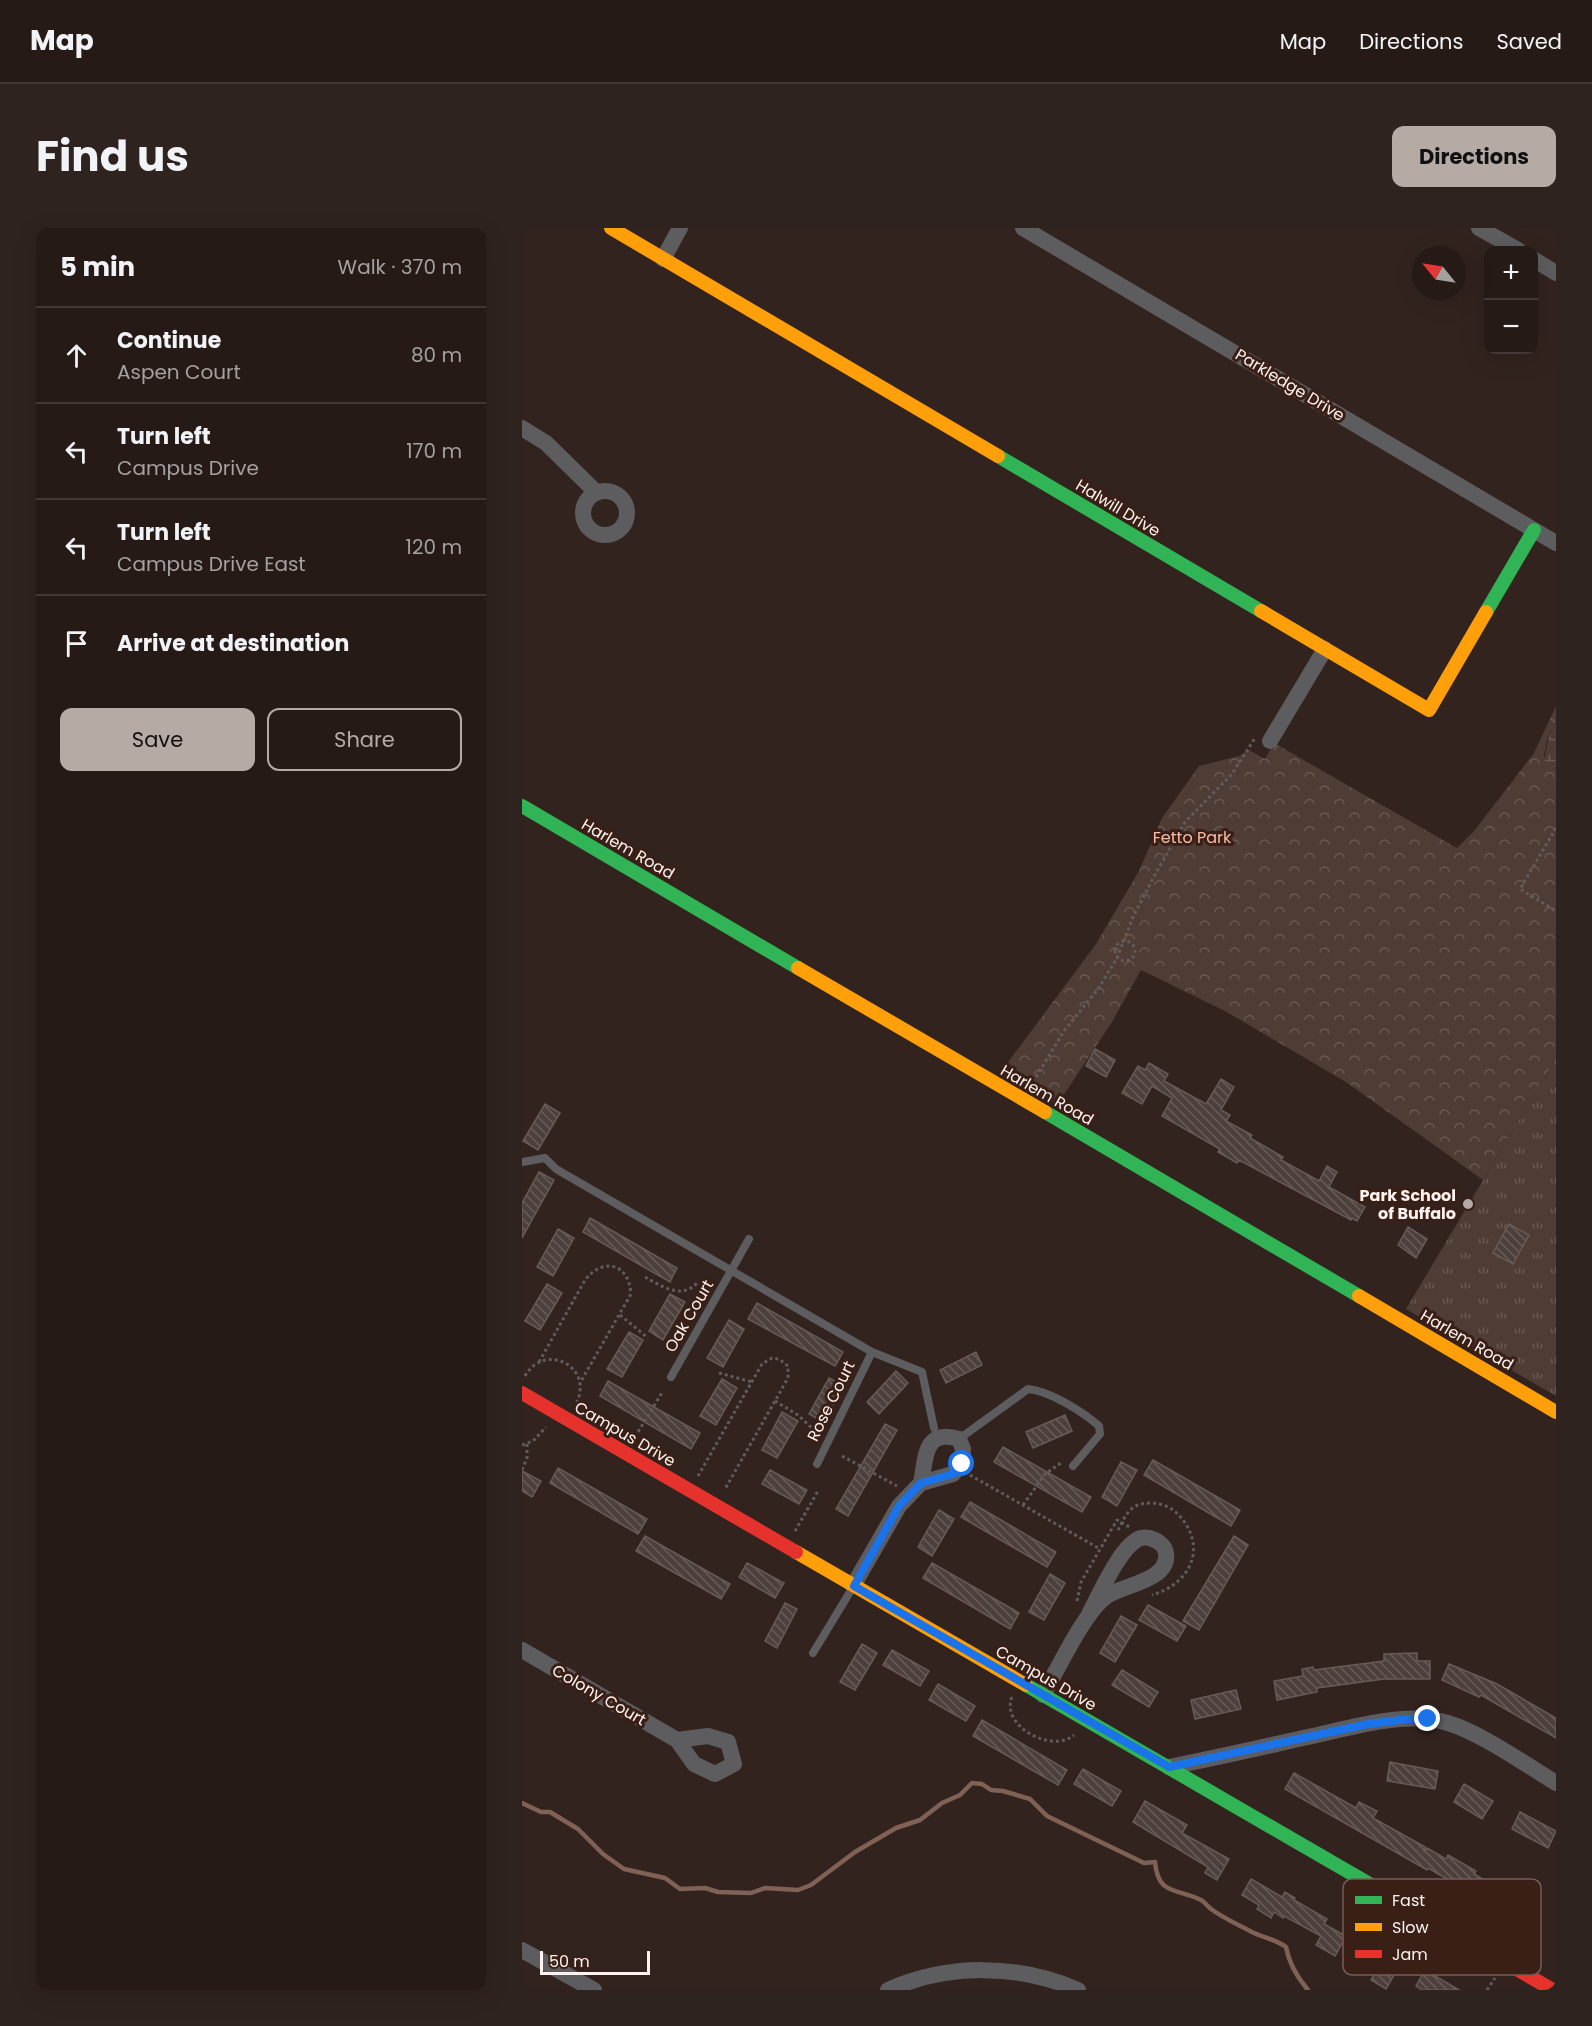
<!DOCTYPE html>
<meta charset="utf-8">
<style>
:root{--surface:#261a16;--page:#2e231f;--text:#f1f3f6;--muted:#a4a1a1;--line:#423835;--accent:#b6aaa5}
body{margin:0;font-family:Poppins,sans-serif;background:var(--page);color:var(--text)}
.controls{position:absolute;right:18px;top:18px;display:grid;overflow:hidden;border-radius:12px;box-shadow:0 6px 24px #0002}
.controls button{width:54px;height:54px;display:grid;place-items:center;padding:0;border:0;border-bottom:2px solid var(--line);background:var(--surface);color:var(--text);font:30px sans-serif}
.compass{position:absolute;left:890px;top:18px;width:54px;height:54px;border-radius:50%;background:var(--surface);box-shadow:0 6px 24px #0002;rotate:300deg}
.scale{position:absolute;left:18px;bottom:15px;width:110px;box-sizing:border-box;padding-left:6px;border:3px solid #fdf2ee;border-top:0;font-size:16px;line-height:21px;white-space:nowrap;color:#fdf2ee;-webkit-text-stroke:4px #3a1f16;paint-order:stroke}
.stop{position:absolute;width:18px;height:18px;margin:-14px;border:4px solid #1a73e8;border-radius:50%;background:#fff}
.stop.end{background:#1a73e8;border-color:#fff;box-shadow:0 2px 6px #0008}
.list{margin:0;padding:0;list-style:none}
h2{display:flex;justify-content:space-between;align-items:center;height:78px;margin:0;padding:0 24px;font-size:26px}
h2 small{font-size:20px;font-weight:400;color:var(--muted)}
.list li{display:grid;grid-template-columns:39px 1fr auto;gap:18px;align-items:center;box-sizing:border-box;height:96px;padding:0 24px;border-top:2px solid var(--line)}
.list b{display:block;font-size:22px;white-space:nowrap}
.list p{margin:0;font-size:20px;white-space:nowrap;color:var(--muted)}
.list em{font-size:20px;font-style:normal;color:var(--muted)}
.actions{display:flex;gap:12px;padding:18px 24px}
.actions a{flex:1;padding:14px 0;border:2px solid var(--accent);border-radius:12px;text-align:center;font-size:21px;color:var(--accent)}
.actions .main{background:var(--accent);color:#111}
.icon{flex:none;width:33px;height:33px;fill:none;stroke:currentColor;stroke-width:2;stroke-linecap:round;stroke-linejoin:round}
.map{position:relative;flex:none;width:1034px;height:1762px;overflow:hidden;border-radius:12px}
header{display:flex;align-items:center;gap:36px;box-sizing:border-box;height:84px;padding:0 30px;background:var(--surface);border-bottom:2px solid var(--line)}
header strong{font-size:28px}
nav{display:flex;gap:33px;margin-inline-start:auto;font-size:21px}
.intro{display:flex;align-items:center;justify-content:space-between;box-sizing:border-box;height:144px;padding:0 36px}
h1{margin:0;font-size:42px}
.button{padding:15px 27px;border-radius:12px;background:var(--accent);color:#111;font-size:21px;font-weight:700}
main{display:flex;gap:36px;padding:0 36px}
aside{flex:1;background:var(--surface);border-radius:12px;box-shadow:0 6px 24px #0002}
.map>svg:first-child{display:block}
.grass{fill:url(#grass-tufts)}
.forest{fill:url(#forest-crowns)}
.wetland{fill:url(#wetland-marsh)}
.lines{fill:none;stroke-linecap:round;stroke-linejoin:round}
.stream{stroke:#806156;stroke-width:4.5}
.building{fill:url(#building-back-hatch);stroke:#685b56;stroke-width:1.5}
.path{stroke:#625b5b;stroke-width:3;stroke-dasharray:3 3;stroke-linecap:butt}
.lane{stroke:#5d5c5f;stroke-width:8}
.street{stroke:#5d5c5f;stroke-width:16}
.fast{stroke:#30b455;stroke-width:14}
.slow{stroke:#ff9f0a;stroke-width:14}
.jam{stroke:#e5322d;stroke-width:14}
.route{stroke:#1a73e8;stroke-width:8}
.poi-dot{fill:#b6aaa5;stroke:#3a1f16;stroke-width:2}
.labels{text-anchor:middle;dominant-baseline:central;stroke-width:6;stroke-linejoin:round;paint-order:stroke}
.street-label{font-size:16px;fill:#fdf2ee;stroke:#3a1f16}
.park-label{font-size:16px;fill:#fabca8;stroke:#3a1f16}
.poi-label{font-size:16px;font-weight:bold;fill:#fdf2ee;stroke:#3a1f16;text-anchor:end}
.key{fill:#3a1f16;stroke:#745e57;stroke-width:1.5}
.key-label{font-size:16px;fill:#fdf2ee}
</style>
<header>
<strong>Map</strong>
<nav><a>Map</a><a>Directions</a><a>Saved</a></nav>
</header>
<div class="intro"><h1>Find us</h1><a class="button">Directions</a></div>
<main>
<aside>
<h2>5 min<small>Walk · 370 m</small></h2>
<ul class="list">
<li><svg class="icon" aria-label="ahead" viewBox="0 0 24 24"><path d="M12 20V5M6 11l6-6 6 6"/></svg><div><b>Continue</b><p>Aspen Court</p></div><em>80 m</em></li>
<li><svg class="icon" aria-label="left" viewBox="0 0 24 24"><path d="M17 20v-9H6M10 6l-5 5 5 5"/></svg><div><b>Turn left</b><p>Campus Drive</p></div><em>170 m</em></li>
<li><svg class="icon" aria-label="left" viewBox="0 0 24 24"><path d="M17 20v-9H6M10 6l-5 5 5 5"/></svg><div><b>Turn left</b><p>Campus Drive East</p></div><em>120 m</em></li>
<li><svg class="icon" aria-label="arrive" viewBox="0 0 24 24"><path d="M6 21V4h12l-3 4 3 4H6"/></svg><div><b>Arrive at destination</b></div></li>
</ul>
<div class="actions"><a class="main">Save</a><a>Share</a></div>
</aside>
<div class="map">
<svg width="1034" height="1762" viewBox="0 0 1034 1762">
<defs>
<pattern id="grass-tufts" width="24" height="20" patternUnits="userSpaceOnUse" patternTransform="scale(1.5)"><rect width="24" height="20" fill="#4f3c35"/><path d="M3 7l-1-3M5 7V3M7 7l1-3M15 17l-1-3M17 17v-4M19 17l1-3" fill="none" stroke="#695953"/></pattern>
<pattern id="forest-crowns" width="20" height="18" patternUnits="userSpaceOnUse" patternTransform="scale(1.5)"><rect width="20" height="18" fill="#4f3c35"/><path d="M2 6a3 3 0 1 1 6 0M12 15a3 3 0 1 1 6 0" fill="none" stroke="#695953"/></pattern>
<pattern id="wetland-marsh" width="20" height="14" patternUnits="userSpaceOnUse" patternTransform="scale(1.5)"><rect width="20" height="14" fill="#4f3c35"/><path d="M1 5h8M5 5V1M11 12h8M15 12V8" fill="none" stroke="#695953"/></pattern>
<pattern id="building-back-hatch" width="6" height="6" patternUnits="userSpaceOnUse" patternTransform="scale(1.5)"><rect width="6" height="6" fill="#4d403c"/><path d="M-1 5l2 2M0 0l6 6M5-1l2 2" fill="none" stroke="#685c58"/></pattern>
</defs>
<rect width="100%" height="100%" fill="#32231e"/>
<path class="grass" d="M1034,830V1168L884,1081Z"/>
<path class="forest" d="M1034,478V493L1025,512L1022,526L1024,535L1034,544V830L961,952L824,854L703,783L619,742L590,794L535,877L478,845L574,716L617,643L640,590L677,538L717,528L727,522L743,531L752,515L935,620L952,603L1012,525Z"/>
<path class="wetland" d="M1034,493V544L1023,535C1023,519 1027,507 1034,493Z"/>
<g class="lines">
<path class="stream" d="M0,1575L19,1584H28L56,1601L81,1626L102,1641L143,1650L158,1661L183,1660L196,1664L229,1665L243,1660L276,1662L289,1657L333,1624L374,1600L398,1592L420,1575L438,1567L450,1555L460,1556L469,1562L481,1563L508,1571L525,1588L622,1635L633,1634C636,1668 655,1660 679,1672C683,1674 685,1678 689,1681C701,1690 717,1697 730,1704C742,1710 753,1711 764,1719C767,1736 775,1749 786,1762"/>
</g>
<path class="building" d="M573,821L593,832L584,849L564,838Z
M627,835L646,846L642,853L684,876L699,851L712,859L699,882L708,887L704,893L730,907L728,910L761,929L759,932L797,953L805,938L815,944L807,959L843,979L835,993L830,990L829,992L717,932L715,935L696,924L698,921L640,888L650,870L630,858L620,876L600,865L616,838L623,842Z
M23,876L38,885L16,922L1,913Z
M17,944L32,952L0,1010V975Z
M68,990L155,1040L148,1054L61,1004Z
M987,996L1007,1007L991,1036L971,1025Z
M886,999L905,1011L894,1030L876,1017Z
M36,1001L52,1010L31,1048L15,1039Z
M25,1056L40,1065L18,1102L3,1093Z
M148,1066L163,1074L141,1112L127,1103Z
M235,1075L321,1124L313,1138L226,1091Z
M207,1092L222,1101L201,1139L185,1130Z
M107,1104L121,1112L100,1149L85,1141Z
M454,1124L460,1137L424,1155L418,1142Z
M374,1143L386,1155L357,1186L345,1174Z
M307,1150L322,1158L301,1194L287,1186Z
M200,1151L215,1160L194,1197L178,1188Z
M86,1153L178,1205L169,1221L78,1168Z
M260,1184L276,1193L255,1230L240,1222Z
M543,1187L550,1203L511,1220L504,1204Z
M363,1196L375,1202L326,1288L314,1281Z
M481,1219L569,1269L560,1284L472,1234Z
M631,1232L718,1282L709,1298L622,1247Z
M599,1234L615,1242L595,1278L580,1269Z
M36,1240L125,1291L116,1306L28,1255Z
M248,1242L285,1262L277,1276L240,1256Z
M0,1243L19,1253L10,1269L0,1263Z
M448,1274L534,1324L525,1339L439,1289Z
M417,1282L432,1291L410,1328L396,1319Z
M123,1308L208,1356L199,1371L114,1323Z
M712,1308L726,1317L677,1402L661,1393Z
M225,1335L262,1355L253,1370L217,1349Z
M410,1335L497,1385L488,1401L401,1350Z
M528,1346L543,1355L522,1392L507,1384Z
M263,1375L275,1381L255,1420L243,1413Z
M626,1377L664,1398L655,1413L617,1392Z
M599,1388L615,1397L593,1434L578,1425Z
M340,1416L355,1425L333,1462L318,1454Z
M370,1422L407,1443L398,1458L361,1437Z
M895,1425V1433H908V1451H862L795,1460V1464L755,1472L752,1453L781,1448L780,1441L791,1439L792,1442L862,1433V1426Z
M927,1436L975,1456L1034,1490V1510L959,1467L957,1469L920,1452Z
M600,1442L636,1464L627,1479L590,1457Z
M416,1456L453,1478L444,1493L407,1472Z
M714,1462L719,1481L673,1491L669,1472Z
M460,1492L545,1542L536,1557L451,1508Z
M868,1534L916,1543L913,1561L865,1553Z
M561,1541L599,1563L590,1578L552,1556Z
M772,1545L834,1580L837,1574L855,1583L851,1590L903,1619L902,1624L905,1620L924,1631L926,1627L954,1643L952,1646L1002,1676L992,1692L954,1669L955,1668L906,1640L905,1642L763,1561Z
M942,1556L971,1573L960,1591L932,1574Z
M623,1573L665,1597L660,1605L707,1631L695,1652L683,1645L686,1639L611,1594Z
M998,1584L1034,1603L1026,1620L990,1601Z
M729,1651L760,1669L763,1664L773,1670L772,1672L805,1691L802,1696L824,1708L813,1728L794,1717L799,1708L762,1688L761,1690L752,1684L749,1690L735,1681L737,1677L720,1667Z
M848,1713L881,1731L864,1761L849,1752L855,1741L838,1731Z
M903,1742L937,1762H900L894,1758Z"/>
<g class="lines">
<path class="path" d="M1034,600L998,661L1034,683
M593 723a10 10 0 1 1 20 0a10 10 0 1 1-20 0Z
M514,849L542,803L576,761L595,730L611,689L635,643L663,594L710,546L733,510
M123,1049C141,1059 160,1072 176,1054
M98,1087L126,1110
M17,1134L63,1052C81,1029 107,1035 109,1066L58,1155
M197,1145L230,1154
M3,1148C23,1113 73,1139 54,1176
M253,1173L276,1187L294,1204
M113,1209L141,1163
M0,1217L11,1213L24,1199
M320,1228L375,1258
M0,1242L5,1230V1216
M448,1247L578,1321
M176,1248L240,1136L250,1130L257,1131L266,1138V1150L203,1261
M501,1277L523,1246L539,1235
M596,1302C600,1295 604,1284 612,1279C617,1276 623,1275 630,1275C643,1276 653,1281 661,1292C685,1324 665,1357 630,1367
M273,1303L296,1263
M555,1373L559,1354L595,1292L609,1300
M490,1469C478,1498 530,1526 552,1507
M965,1762L973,1750"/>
<path class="lane" d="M0,934L23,930L34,941L350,1124L400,1144L412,1200
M149,1149L227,1011
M437,1211L506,1161C528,1163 561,1184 577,1198L578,1206L551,1238
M295,1236L350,1124
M291,1425L331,1359"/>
<path class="street" d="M501,0L1034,315
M957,0L996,22
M141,31L158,0
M1011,31L1034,45
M0,200L24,215L75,265
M61 285a22 22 0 1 1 44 0a22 22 0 1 1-44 0Z
M748,513L803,421
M331,1358L377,1278L399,1255L431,1246L440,1236L441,1221L437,1211C401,1200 404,1231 399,1255
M0,1422L155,1512L172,1536L193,1546L212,1536L206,1514L186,1508L155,1512
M521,1467C536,1441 562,1384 585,1368C600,1357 648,1353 644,1325C643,1319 638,1314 633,1312C629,1310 623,1309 619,1310C599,1316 578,1366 568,1384
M647,1539C692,1530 737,1520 781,1510C825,1501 882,1482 926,1495C959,1505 1003,1536 1034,1555
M0,1722L72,1762
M366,1762C427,1735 496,1736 556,1762"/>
<path class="fast" d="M476,228L739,383
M964,384L1012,302
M0,578L276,740
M523,884L837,1068
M504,1457L951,1716"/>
<path class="slow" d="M89,0L476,228
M739,383L907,482L964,384
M276,740L523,884
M837,1068L1034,1184
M274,1324L504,1457"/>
<path class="jam" d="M0,1165L274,1324
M951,1716L1031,1762"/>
</g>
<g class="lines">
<path class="route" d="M440,1236L431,1246L399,1255L377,1278L332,1358L647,1539L846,1496L886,1491H906"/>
</g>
<circle class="poi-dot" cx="946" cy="976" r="6"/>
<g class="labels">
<g class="street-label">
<text transform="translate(768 157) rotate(31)">Parkledge Drive</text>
<text transform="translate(596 280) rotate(31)">Halwill Drive</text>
<text transform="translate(106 621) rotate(30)">Harlem Road</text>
<text transform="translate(525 867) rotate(30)">Harlem Road</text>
<text transform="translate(167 1088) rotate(-60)">Oak Court</text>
<text transform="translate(945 1112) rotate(30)">Harlem Road</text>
<text transform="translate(309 1173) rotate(-64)">Rose Court</text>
<text transform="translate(103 1206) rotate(30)">Campus Drive</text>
<text transform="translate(524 1450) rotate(30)">Campus Drive</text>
<text transform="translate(77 1467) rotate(30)">Colony Court</text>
</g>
<g class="park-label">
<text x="670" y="609">Fetto Park</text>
</g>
<g class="poi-label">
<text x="934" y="967">Park School<tspan x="934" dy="18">of Buffalo</tspan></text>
</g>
</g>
<rect x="821" y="1651" width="198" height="96" rx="9" class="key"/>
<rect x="833" y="1668" width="27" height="8" fill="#30b455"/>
<rect x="833" y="1695" width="27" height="8" fill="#ff9f0a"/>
<rect x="833" y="1722" width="27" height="8" fill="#e5322d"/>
<g class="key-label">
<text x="870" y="1678">Fast</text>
<text x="870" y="1705">Slow</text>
<text x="870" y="1732">Jam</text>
</g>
</svg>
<div class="controls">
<button>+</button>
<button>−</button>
</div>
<svg class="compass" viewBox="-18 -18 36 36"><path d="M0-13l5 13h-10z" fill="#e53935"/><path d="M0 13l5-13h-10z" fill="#a4a1a1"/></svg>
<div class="scale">50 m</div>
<div class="stop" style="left:440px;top:1236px"></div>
<div class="stop end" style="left:906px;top:1491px"></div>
</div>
</main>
